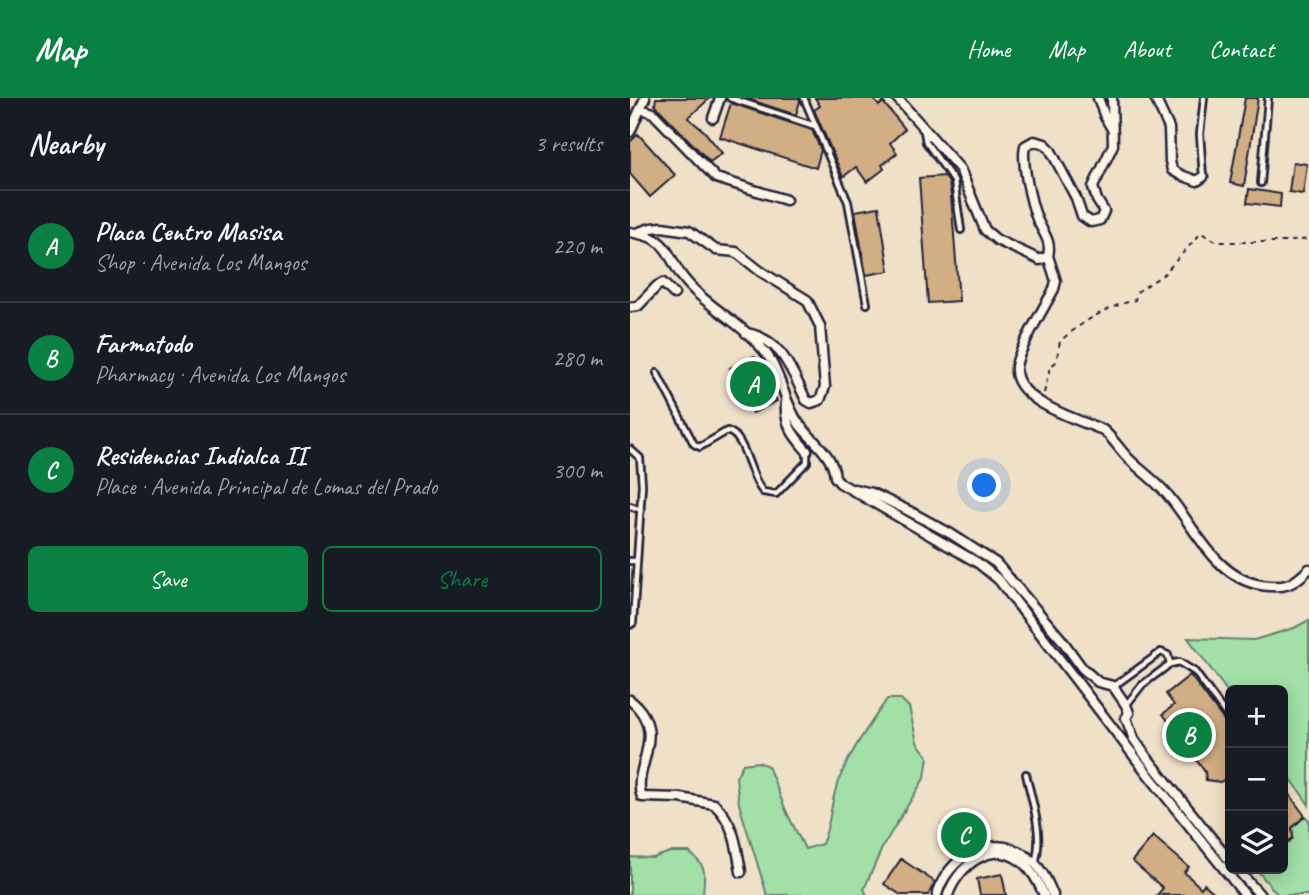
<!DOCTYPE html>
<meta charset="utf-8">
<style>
:root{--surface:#171b24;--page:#242831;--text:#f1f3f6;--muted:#9ea1a6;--line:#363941;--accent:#0b8043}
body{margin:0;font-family:Caveat,sans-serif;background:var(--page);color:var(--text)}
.controls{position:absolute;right:21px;bottom:21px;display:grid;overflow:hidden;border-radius:10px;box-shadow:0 4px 18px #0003}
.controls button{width:63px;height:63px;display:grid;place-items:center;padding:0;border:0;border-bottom:2px solid var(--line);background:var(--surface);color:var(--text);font:35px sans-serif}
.you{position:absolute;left:355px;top:388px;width:24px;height:24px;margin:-18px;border:5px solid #fff;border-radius:50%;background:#1a73e8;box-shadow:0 0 0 10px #1a73e833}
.badge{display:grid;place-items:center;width:46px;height:46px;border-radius:50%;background:var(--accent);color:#fff;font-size:23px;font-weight:700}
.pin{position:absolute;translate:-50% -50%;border:4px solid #fff;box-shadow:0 2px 7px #0006}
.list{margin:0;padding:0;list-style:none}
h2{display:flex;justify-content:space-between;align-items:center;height:91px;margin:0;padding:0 28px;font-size:30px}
h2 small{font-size:23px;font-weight:400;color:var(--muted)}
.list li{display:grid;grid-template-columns:46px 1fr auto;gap:21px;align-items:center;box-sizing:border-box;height:112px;padding:0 28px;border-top:2px solid var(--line)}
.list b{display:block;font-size:26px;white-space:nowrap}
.list p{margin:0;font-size:23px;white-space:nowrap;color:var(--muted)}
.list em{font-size:23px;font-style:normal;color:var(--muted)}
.actions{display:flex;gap:14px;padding:21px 28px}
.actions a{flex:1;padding:16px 0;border:2px solid var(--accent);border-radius:10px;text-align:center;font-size:24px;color:var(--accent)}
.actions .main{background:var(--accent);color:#fff}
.icon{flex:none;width:38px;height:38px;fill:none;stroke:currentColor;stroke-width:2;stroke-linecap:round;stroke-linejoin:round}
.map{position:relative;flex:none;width:679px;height:797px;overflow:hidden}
header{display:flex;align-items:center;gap:42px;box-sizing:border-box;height:98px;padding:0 35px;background:var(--accent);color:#fff}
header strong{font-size:33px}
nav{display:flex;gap:38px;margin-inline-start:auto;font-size:24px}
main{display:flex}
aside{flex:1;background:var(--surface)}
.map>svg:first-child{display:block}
.green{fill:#a2e0a8;stroke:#628172;stroke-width:2}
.building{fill:#d1ae83;stroke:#22223b;stroke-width:2}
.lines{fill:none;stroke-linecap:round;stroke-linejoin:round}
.service-casing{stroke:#22223b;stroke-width:10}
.minor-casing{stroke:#22223b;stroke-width:13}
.path{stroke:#22223b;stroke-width:2;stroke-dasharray:5 5;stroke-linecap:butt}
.service{stroke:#fcf5e5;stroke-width:4.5}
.minor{stroke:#fcf5e5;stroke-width:8}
</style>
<header>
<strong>Map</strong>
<nav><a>Home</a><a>Map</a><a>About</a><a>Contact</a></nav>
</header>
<main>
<aside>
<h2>Nearby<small>3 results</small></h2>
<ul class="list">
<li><span class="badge">A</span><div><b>Placa Centro Masisa</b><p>Shop · Avenida Los Mangos</p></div><em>220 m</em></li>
<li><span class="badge">B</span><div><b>Farmatodo</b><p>Pharmacy · Avenida Los Mangos</p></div><em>280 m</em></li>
<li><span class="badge">C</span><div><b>Residencias Indialca II</b><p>Place · Avenida Principal de Lomas del Prado</p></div><em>300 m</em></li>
</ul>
<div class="actions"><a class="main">Save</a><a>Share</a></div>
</aside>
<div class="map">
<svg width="679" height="797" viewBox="0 0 679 797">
<rect width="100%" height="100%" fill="#efe0c8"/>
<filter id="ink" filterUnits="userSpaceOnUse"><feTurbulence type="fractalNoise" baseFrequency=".0143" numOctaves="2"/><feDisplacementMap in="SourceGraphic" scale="14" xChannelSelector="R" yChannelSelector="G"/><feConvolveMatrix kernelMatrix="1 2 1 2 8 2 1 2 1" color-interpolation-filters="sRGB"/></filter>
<g filter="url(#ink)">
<path class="green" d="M679,522V707L653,669V592H600V597L558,540L624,542L664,530Z
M257,601H271L279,609L287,644L298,659L295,679L253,748L234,791L237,797H137L109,706L106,679L113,666L128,664L138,668L157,715L175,751L192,746C201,726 200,708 207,687C218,656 239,628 257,601Z
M675,718L679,722V797H648L626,771H653V745L660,744L663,735L662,730Z
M40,754H59C79,771 74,774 73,797H0V759L23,760Z"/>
<path class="building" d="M26,0H80L58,20L74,33L92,55L80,64L25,7Z
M115,0H169L170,3L166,17Z
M185,0H243L249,8L253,4L275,31L260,45L267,55L252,67L254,71L237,84L226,69L213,79L184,12L190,8Z
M615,0H628L614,88L600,85Z
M101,5L182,32L191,52L186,70L90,39Z
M8,36L45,77L20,99L0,76V44Z
M663,64L677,66L673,96L659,94Z
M315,78L319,85L321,97L329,203L298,205L289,80Z
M619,91L651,96L650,109L617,105Z
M249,109L259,173L236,177L225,113Z
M124,258L147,303L123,315L100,270Z
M560,577L596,625L600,627V679L590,684L576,682L575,674L533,616L544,607L536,596Z
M653,688L675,718L662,730L663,740L653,747Z
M344,715L355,743L339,748L324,759L312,727Z
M523,738L559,769L554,774L571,790L574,786L587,797H527L533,790L502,763Z
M271,761L305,784L298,797H271L254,786Z
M372,776L376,797H350L347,781Z"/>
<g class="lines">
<defs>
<path id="service" d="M100,0L185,28
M174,0L218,104L237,206
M294,33L296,44L324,83L331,132
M573,79L570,36L574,0
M631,85L638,0
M27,275L64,346L70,349L97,333C116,337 119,379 133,394L146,396L177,364V354
M0,351L10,360L12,387L3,525L0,527
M0,408L11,412
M0,463H7
M540,566L549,564L565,574L600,622
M484,588L531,554L538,557L540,566L512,587L497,606
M396,676C402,704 414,736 405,765"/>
<path id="minor" d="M267,0L330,71L355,132L367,142L410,162L418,158C422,143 413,135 407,121C401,105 391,64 395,48L404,43L415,46L420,51L446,100L452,118L461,124L470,122L474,113L467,102L463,89L483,47L482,0
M468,0L475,19L482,31
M525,0L539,30L540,63L542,72L551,77L567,83L573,79
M12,11L23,15L86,80L156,102
M83,20L90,0
M0,34L15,0
M0,134C8,136 18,137 26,142C39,150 42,165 51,177C74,209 115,225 138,258C152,279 154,305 169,326C182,343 203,356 205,379L210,385L348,465L369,482L521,680L615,797
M6,135L21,130L32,129L59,133L86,152L106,154L130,173L177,202L190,228L195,289L190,302L181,305L176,302C161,272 152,241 116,235
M418,158L426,183L424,191C414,210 392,245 387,264C376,301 447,321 473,332C483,340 489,351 498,360C512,374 529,385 541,401C567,433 587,480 631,487C655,491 663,487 679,471
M0,209L8,208L27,188L33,185L44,196
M156,304C154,326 163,337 177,353
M224,391L242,395L279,413L321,436L366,465L432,542L452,570L468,584L483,588L496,607L499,615L496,620L504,641L515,657L600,763
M0,602C41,635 0,672 12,699L50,700L84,706C104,724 107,749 111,774
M607,771L630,797
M307,797C317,760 360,733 396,758C410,767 417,782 423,797
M318,797C328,768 362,740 392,764C403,773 409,785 414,797"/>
</defs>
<use href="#service" class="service-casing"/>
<use href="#minor" class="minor-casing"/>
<path class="path" d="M414,295L420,269L426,264L430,243C454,223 474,210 505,202L507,194L534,176L571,135L588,144H655L679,141"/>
<use href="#service" class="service"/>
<use href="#minor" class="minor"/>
</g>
</g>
</svg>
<div class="controls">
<button>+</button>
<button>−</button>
<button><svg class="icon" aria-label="layers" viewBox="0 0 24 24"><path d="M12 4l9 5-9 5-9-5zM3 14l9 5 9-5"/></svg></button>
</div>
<div class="you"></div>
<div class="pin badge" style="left:123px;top:286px">A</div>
<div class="pin badge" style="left:559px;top:637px">B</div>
<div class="pin badge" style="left:334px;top:737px">C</div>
</div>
</main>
